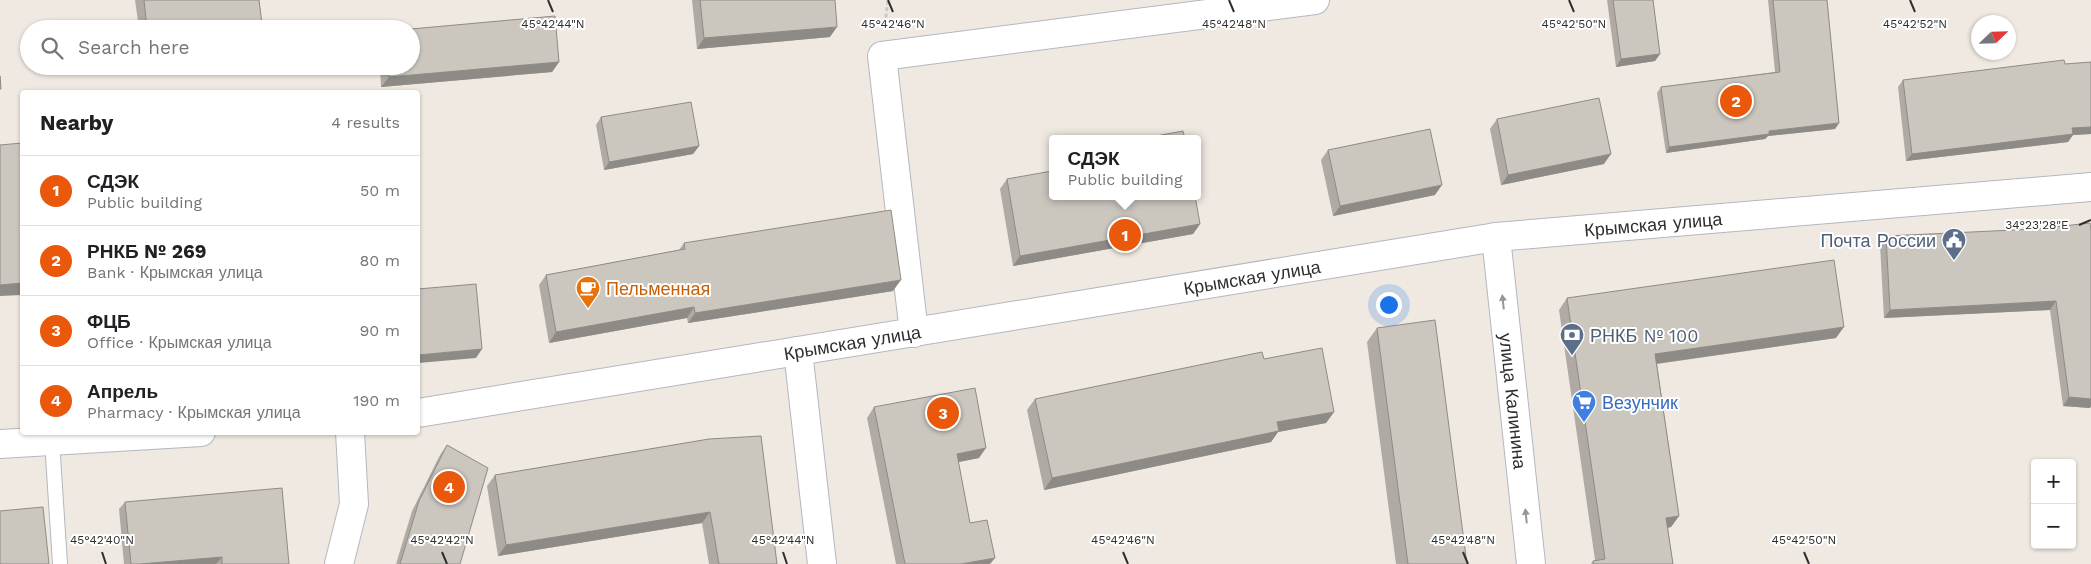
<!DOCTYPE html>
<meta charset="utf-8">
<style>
:root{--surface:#fff;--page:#f6f6f6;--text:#202124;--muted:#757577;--line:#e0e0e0;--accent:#ea580c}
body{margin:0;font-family:"Work Sans",sans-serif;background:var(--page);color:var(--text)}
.controls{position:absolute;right:15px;bottom:15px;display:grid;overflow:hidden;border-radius:5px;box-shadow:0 1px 4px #0004}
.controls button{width:45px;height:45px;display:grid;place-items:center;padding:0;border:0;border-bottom:1px solid var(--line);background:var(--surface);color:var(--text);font:25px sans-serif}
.compass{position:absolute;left:1971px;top:15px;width:45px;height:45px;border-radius:50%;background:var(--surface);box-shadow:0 1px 4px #0004;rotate:67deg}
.you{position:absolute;left:1388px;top:304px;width:18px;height:18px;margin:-12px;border:4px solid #fff;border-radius:50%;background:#1a73e8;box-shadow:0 0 0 8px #1a73e833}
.badge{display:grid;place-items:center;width:32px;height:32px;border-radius:50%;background:var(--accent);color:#fff;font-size:16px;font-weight:700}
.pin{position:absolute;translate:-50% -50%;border:2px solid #fff;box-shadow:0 1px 5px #0006}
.popup{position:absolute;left:1049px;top:135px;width:152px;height:65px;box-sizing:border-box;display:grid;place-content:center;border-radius:5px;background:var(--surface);filter:drop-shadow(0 1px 4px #0005);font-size:16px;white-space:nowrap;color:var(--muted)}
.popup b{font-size:19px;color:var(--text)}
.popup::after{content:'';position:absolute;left:50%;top:100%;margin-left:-10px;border:10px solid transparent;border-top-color:var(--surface)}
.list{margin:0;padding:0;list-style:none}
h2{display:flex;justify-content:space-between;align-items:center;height:65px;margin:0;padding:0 20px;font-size:21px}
h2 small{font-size:16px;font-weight:400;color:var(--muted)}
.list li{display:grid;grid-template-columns:32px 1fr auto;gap:15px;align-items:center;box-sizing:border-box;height:70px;padding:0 20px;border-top:1px solid var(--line)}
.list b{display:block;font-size:19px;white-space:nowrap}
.list p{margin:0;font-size:16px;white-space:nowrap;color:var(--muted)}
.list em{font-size:16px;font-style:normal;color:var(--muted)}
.icon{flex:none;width:28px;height:28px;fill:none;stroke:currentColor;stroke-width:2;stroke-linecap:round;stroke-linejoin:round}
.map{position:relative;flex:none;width:2091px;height:564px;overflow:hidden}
.search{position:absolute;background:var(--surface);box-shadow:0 1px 4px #0004;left:20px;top:20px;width:400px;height:55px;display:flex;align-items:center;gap:12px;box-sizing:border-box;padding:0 18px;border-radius:28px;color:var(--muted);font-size:19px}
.panel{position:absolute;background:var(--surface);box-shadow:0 1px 4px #0004;left:20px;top:90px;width:400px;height:345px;border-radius:5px}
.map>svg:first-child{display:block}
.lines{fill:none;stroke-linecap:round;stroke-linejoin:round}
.service-casing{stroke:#b4b7c1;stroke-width:16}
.minor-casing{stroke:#b4b7c1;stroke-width:30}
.secondary-casing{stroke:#b4b7c1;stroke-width:30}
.path{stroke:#c9c9c9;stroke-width:3;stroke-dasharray:4 2.5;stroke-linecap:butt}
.service{stroke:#fff;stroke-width:14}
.minor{stroke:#fff;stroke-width:28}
.secondary{stroke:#fff;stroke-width:28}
.wall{fill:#afaba4}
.shaded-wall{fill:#8e8b86}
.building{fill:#cbc7bf;stroke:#8e8b86}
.oneway{fill:#969696}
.ticks{fill:none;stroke:#2e2e2e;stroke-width:2}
.labels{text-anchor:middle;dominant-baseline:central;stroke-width:4;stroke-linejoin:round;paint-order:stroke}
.street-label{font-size:18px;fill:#2e2e2e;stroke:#fff}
.service-label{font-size:18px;fill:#4e5e75;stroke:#fff;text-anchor:end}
.food-label{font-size:18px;fill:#c56008;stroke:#fff;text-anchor:start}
.shop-label{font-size:18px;fill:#366cbe;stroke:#fff;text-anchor:start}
.ticks-label{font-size:12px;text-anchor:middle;fill:#2e2e2e;stroke:#fff;stroke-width:4;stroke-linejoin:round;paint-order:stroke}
</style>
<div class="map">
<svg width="2091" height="564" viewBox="0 0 2091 564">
<rect width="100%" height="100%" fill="#efe9e1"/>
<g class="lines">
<defs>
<path id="service" d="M52,441L60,564"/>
<g id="minor">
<path id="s1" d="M1496,237L1531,564"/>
<path d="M914,333L882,56L1315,0"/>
<path d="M798,351L822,564"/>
</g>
<g id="secondary">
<path id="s2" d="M418,413L1496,237L2091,187"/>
<path d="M0,444L201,432"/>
<path d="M339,564L354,504L350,432"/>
</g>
</defs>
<use href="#service" class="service-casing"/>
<use href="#minor" class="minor-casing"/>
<use href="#secondary" class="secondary-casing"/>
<path class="path" d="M885,24L888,0"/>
<use href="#service" class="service"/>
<use href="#minor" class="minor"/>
<use href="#secondary" class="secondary"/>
</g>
<path class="wall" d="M135,0H259L262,24L259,29H139Z
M692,0H835L830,37L697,49Z
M1607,0H1653L1660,54L1655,61L1616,67Z
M1768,0H1827L1839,123L1835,129L1768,136L1765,139L1666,153L1657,93L1661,87L1775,72Z
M559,62L552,72L381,87L380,66H411Z
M2091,62V134L2073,135L2068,142L1906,161L1898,87L1903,80Z
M601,117L699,146L693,154L604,170L596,125Z
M1497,119L1604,164L1501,185L1490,129Z
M1328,150L1435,195L1333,216L1321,160Z
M1007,179L1052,196L1200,224L1193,234L1013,266L1000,189Z
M2091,231V406L2090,408L2063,406L2050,310L1884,318L1880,245L1886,236Z
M684,243L893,291L688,323L687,318L549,343L539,285L546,275L679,250Z
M1567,298L1836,338L1657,364L1679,516L1671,527L1668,528L1673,564H1591L1593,561L1595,560L1559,310Z
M1377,328L1467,564H1396L1367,342Z
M1035,399L1334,412L1326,423L1278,432L1271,442L1044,490L1027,410Z
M874,407L979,458L958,462L970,523L990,564H896L867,418Z
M709,439L775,550L777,564H709L702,523L498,556L487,486L495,475Z
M447,445L460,564H396L412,511L440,455Z
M125,502L289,564H124L119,509Z"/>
<path class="shaded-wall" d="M262,24L259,29H225Z
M837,27L830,37L697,49L704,38Z
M1660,54L1655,61L1616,67L1621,59Z
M559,62L552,72L381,87L389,77Z
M1839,123L1835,129L1768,136L1765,139L1666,153L1669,147L1769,131Z
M2091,127V134L2073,135L2068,142L1906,161L1912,154L2072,128Z
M699,146L693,154L604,170L609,162Z
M1611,154L1604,164L1501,185L1508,175Z
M1442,185L1435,195L1333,216L1340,206Z
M1200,224L1193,234L1013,266L1020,256Z
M901,280L893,291L688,323L695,313Z
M22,283V295L0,296V285Z
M2056,301L2050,310L1884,318L1890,310Z
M694,307L687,318L549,343L556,332Z
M1844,327L1836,338L1647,365L1655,354Z
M482,349L476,358L418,363V355Z
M2069,397L2091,399V406L2090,408L2063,406Z
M1334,412L1326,423L1278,432L1271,442L1044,490L1052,478L1277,422Z
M986,448L979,458L949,464L957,454Z
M710,512L702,523L498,556L506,545Z
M1679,516L1671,527L1658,529L1666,518Z
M222,557L216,564H140Z
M995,558L990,564H961Z"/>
<path class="building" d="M144,0H259L262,24L225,29H147Z
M700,0H835L837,27L704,38Z
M1613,0H1653L1660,54L1621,59Z
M1773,0H1827L1839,123L1769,131V134L1669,147L1661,87L1780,72Z
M555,16L559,62L389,77L388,66H411V29Z
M2064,60L2065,64L2091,62V127L2072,128L2073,134L1912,154L1903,80Z
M0,76L1,89H0Z
M1599,98L1611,154L1508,175L1497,119Z
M691,102L699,146L609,162L601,117Z
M1430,129L1442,185L1340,206L1328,150Z
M1183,131L1185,139H1140Z
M22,143V283L0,285V145Z
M1052,171V196H1195L1200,224L1020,256L1007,179Z
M891,210L901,280L695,313L694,307L556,332L546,275L685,249L684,243Z
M2090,223L2091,231V399L2069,397L2056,301L1890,310L1886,236L2036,229Z
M1834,260L1844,327L1655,354L1679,516L1666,518L1673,564H1594L1593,561L1605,559L1567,298Z
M476,284L482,349L418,355V289Z
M1435,320L1467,564H1408L1377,328Z
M1322,348L1334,412L1277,422L1279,431L1052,478L1035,399L1262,352L1264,359Z
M975,388L986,448L957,454L970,523L987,520L995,558L961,564H905L874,407Z
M761,436L777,564H719L710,512L506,545L495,475L709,439Z
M447,445L488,468L460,564H400L419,501Z
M282,488L289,564H222V557L140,564H131L125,502Z
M43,507L49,564H0V511Z"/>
<defs><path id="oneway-solid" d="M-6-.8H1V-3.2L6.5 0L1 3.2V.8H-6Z" transform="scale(1.25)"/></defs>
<g class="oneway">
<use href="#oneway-solid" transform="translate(1503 302) rotate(-96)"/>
<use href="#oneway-solid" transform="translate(1526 516) rotate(-96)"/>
</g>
<path class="ticks" d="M548,0L553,12M888,0L893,12M1229,0L1234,12M1569,0L1574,12M1910,0L1915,12M2079,225L2091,220M102,552L106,564M442,552L447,564M783,552L787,564M1123,552L1128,564M1463,552L1468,564M1804,552L1809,564"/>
<defs>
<symbol id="civic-pin" viewBox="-11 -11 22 30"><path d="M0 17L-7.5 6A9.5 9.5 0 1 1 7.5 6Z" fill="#5c6f8a" stroke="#fff"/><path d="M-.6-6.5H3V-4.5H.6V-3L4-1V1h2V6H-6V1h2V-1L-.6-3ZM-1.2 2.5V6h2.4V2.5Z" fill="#fff"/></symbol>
<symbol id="cafe-pin" viewBox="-11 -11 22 30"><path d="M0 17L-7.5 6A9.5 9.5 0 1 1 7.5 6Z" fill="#e8710a" stroke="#fff"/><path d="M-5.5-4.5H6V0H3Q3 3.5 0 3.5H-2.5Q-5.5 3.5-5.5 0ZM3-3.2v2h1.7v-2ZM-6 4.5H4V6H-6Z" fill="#fff"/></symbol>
<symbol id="bank-pin" viewBox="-11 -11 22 30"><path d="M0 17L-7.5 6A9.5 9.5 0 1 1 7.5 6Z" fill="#5c6f8a" stroke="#fff"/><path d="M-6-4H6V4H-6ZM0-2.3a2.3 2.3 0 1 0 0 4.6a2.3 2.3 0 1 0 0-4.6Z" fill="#fff"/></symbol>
<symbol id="supermarket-pin" viewBox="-11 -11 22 30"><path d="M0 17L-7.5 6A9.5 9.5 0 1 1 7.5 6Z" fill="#3f7fe0" stroke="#fff"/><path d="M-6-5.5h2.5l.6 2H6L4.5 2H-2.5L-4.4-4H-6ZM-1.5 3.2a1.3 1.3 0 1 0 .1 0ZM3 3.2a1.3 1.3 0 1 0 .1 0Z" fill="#fff"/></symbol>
</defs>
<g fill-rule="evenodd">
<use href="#civic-pin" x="1940" y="226" width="28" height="38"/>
<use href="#cafe-pin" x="574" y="274" width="28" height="38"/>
<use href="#bank-pin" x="1558" y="321" width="28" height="38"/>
<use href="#supermarket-pin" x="1570" y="388" width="28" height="38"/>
</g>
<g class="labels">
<g class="street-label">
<text stroke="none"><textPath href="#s2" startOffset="1250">Крымская улица</textPath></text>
<text stroke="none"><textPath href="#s2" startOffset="845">Крымская улица</textPath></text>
<text stroke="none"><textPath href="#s2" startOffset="440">Крымская улица</textPath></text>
<text stroke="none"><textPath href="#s1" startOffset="165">улица Калинина</textPath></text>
</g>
<g class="service-label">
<text x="1936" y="240">Почта России</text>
<text x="1590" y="335" text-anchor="start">РНКБ № 100</text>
</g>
<g class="food-label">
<text x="606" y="288">Пельменная</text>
</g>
<g class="shop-label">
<text x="1602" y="402">Везунчик</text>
</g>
</g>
<g class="ticks-label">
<text x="553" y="28">45°42'44"N</text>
<text x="893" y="28">45°42'46"N</text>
<text x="1574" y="28">45°42'50"N</text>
<text x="1915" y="28">45°42'52"N</text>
<text x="1234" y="28">45°42'48"N</text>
<text x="2037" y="229">34°23'28"E</text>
<text x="102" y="544">45°42'40"N</text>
<text x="442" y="544">45°42'42"N</text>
<text x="783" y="544">45°42'44"N</text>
<text x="1123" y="544">45°42'46"N</text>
<text x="1463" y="544">45°42'48"N</text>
<text x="1804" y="544">45°42'50"N</text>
</g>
</svg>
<div class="controls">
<button>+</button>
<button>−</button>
</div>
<svg class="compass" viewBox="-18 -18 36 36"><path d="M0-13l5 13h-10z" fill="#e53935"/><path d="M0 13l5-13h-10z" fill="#757577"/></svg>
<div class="you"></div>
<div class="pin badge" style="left:1125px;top:235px">1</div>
<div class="popup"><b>СДЭК</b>Public building</div>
<div class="pin badge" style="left:1736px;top:101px">2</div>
<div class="pin badge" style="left:943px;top:413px">3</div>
<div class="pin badge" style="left:449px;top:487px">4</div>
<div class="search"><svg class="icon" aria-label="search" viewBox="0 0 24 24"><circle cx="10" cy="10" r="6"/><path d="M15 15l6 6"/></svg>Search here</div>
<section class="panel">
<h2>Nearby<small>4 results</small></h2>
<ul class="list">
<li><span class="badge">1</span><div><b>СДЭК</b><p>Public building</p></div><em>50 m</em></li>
<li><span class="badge">2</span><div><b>РНКБ № 269</b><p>Bank · Крымская улица</p></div><em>80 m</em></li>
<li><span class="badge">3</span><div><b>ФЦБ</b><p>Office · Крымская улица</p></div><em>90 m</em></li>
<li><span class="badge">4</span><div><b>Апрель</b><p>Pharmacy · Крымская улица</p></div><em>190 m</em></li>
</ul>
</section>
</div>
